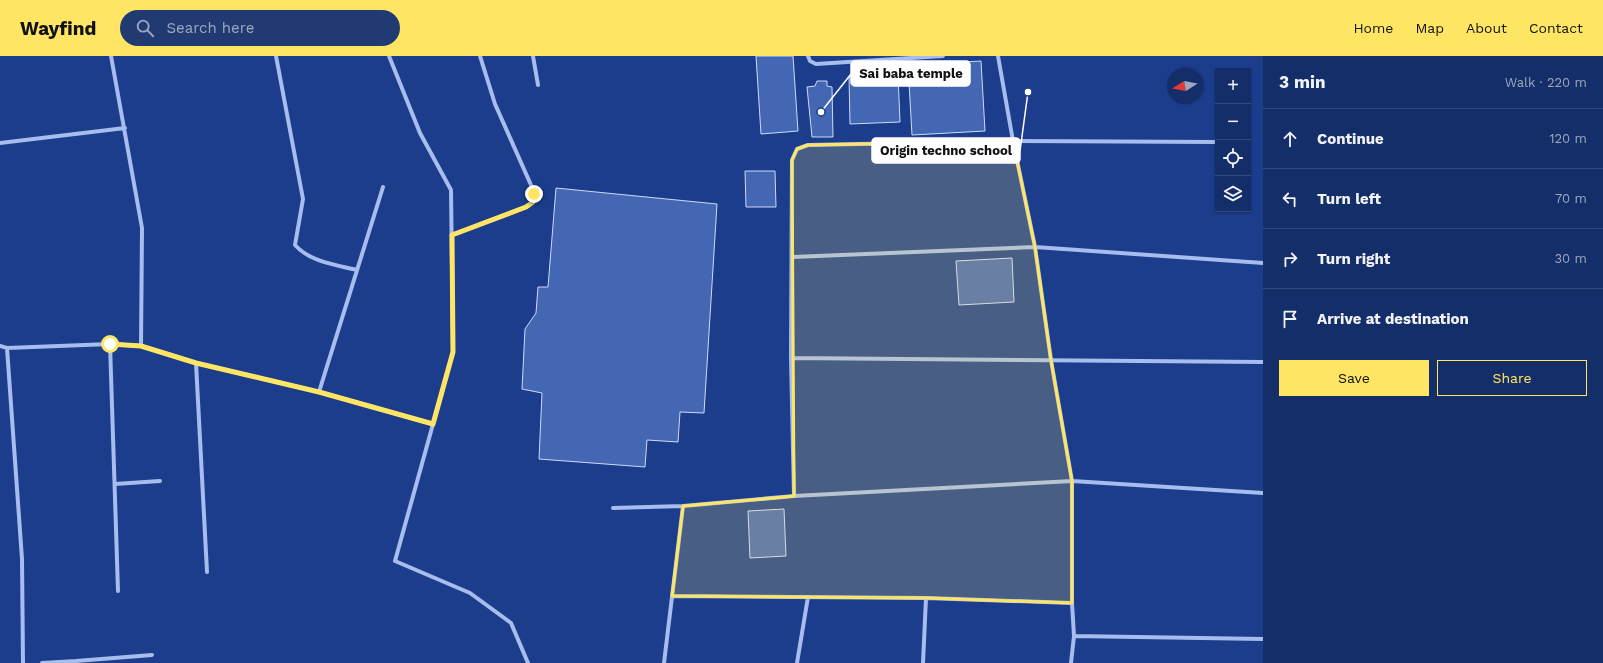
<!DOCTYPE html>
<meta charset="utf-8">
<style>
:root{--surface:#142e69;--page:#213a71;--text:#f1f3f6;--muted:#9da8c0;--line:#334a7d;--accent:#fee664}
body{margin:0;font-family:"Work Sans",sans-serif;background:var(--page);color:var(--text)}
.controls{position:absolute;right:12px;top:12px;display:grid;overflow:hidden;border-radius:0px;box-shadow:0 1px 3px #0004}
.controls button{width:36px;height:36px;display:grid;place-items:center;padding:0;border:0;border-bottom:1px solid var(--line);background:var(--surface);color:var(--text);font:20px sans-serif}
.compass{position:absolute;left:1167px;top:12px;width:36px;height:36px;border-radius:50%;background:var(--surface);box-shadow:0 1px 3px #0004;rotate:259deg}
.stop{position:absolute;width:12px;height:12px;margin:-9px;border:3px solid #fee664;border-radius:50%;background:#fff}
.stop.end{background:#fee664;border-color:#fff;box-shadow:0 1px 4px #0008}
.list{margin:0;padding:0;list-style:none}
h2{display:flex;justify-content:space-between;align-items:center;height:52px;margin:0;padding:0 16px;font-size:17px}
h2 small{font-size:13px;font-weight:400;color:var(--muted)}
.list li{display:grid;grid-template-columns:26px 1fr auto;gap:12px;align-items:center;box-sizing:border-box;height:60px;padding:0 16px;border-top:1px solid var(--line)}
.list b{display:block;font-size:15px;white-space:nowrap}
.list em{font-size:13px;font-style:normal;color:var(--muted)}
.actions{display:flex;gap:8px;padding:12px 16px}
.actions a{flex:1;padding:9px 0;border:1px solid var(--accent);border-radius:0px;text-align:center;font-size:14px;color:var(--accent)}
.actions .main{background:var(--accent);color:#111}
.icon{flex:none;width:22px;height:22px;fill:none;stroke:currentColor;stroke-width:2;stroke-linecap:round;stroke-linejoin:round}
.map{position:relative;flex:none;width:1263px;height:607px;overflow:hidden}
header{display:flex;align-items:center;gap:24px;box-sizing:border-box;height:56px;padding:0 20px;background:var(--accent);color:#111}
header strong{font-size:19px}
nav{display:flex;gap:22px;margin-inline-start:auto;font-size:14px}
.search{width:280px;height:36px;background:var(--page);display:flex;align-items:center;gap:10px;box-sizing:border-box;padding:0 14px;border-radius:22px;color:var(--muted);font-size:15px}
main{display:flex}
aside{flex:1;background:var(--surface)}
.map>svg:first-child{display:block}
.building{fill:#4467b4;stroke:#cddbf9}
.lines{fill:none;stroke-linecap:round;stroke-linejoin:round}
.minor{stroke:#a7bded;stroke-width:4}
.route{stroke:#fee664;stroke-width:5}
.marked{fill:#fee664;fill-opacity:0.2;stroke:#fee664;stroke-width:3;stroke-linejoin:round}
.leader{fill:none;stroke:#fff;stroke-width:1.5}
.callout-dot{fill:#fff;stroke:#1b3d8c;stroke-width:1.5}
.callout{fill:#fff;stroke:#fff;stroke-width:1.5}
.callout-label{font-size:13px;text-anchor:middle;font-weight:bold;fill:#111}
</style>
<header>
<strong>Wayfind</strong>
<div class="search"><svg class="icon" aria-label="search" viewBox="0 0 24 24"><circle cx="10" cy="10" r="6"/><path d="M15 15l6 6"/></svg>Search here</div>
<nav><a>Home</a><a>Map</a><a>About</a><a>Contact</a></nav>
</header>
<main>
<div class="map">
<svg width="1263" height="607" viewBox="0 0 1263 607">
<rect width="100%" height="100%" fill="#1b3d8c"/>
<path class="building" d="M756,0H793L798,75L761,78Z
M981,5L985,75L912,79L908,9Z
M898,19L900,66L850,68L849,21Z
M817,25H827V30L832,31L833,81H812L807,31L815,30Z
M745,115H775L776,151H746Z
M556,132L717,148L704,357L680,356L678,386L647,384L645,411L539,403L542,337L522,333L525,273L536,257L538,231H548Z
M1012,202L1014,246L959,249L956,205Z
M784,453L786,500L750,502L748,455Z"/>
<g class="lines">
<path class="minor" d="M111,0L142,172L141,290
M276,0L303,143L295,189C310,206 336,209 357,214
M389,0L420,77L451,134L453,296L395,505L470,537L511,567L528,607
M533,0L538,29
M808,0L810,5L816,8L943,0
M998,0L1013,85L1035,191L1051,304L1072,425V547L1074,580L1071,607
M0,87L125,72
M452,179L526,151L533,146L535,138L495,48L480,0
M793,201L1035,191L1263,207
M110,288L118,535
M0,290L7,292L110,288L141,290L196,307L319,336L433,368
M7,292L22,503L23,607
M791,302L1263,306
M196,307L207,516
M319,336L383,131
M115,428L160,425
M794,440L791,302L792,104L797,93L808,89L1013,85L1218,86
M613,452L683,450
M672,540L926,542
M1074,580L1263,583
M76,605L152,599
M42,607L76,605L77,607
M664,607L683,450L794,440L1072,425L1263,437
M797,607L808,541
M923,607L926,542L1072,547"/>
</g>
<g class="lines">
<path class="route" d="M110,288L141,290L196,307L319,336L433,368L453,296L452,179L526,151L533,146L534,138"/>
</g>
<path class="marked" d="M1013,85L1035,191L1051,304L1072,425V547L926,542L672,540L683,450L794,440L792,104L797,93L808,89Z"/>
<path class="leader" d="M821 56L851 18M1028 36L1020 95"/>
<g class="callout-dot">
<circle cx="821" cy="56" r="4"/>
<circle cx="1028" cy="36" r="4"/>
</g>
<g class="callout">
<rect x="851" y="5" width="119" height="25" rx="4"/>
<rect x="872" y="82" width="148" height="25" rx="4"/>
</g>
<g class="callout-label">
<text x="911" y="22">Sai baba temple</text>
<text x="946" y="99">Origin techno school</text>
</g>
</svg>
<div class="controls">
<button>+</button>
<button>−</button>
<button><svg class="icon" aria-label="locate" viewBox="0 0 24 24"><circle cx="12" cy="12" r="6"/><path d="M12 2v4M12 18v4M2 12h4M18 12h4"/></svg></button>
<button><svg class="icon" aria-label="layers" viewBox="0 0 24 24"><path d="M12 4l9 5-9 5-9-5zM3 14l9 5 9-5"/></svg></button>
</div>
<svg class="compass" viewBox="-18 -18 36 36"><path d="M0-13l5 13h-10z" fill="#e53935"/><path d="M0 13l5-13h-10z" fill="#9da8c0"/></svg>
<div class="stop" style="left:110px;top:288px"></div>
<div class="stop end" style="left:534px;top:138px"></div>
</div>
<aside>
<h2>3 min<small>Walk · 220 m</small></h2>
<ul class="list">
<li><svg class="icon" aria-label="ahead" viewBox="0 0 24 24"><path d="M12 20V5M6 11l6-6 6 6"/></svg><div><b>Continue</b></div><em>120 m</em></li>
<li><svg class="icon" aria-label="left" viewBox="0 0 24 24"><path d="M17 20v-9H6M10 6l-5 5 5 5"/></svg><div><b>Turn left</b></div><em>70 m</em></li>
<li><svg class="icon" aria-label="right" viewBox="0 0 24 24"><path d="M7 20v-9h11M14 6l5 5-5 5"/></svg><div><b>Turn right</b></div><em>30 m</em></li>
<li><svg class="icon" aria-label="arrive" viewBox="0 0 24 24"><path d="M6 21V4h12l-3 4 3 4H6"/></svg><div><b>Arrive at destination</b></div></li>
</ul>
<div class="actions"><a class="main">Save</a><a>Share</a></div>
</aside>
</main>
